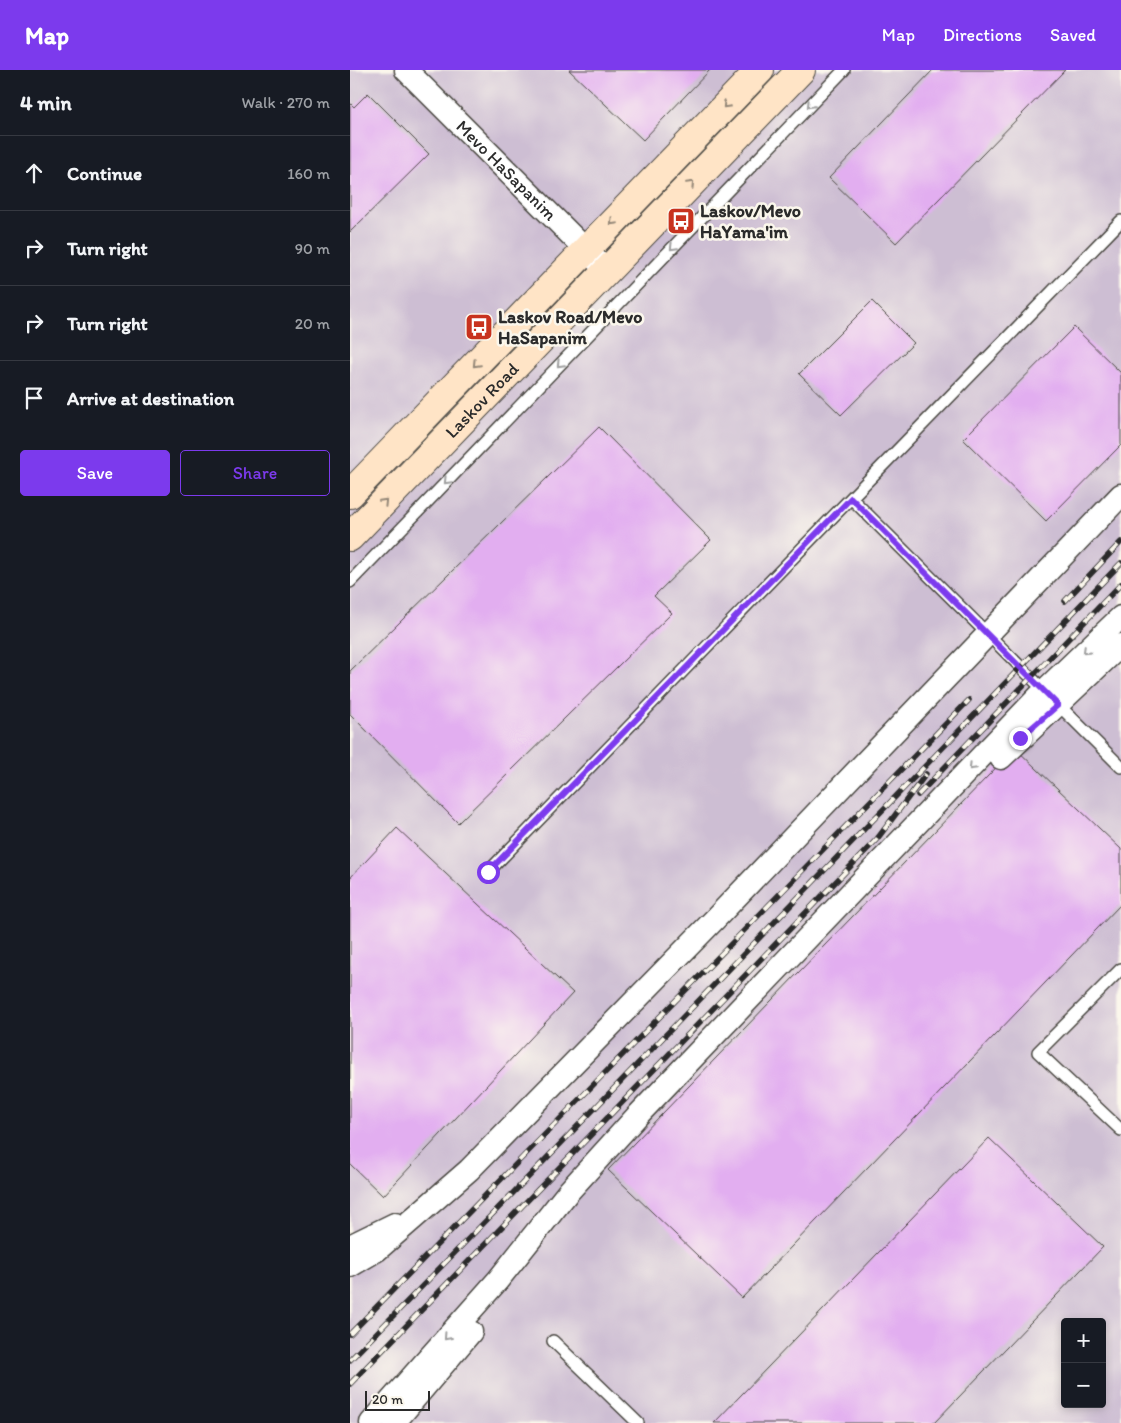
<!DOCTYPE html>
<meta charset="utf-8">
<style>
:root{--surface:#171b24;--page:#242831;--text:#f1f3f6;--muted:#9ea1a6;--line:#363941;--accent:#7c3aed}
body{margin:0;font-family:Itim,sans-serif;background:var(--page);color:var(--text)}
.controls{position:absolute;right:15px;bottom:15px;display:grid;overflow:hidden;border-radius:5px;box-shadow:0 2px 8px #0003}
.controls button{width:45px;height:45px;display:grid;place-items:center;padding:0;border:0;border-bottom:1px solid var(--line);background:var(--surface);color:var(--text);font:25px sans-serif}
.scale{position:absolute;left:15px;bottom:12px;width:65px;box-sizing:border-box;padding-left:5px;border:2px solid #2b2b2b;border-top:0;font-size:14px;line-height:18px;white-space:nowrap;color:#2b2b2b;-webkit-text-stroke:4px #fbf7ec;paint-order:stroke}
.stop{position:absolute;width:15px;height:15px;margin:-11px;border:4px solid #7c3aed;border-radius:50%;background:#fff}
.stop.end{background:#7c3aed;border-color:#fff;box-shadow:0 1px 5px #0008}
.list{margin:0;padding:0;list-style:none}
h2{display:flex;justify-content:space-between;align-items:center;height:65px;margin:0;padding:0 20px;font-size:21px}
h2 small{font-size:16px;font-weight:400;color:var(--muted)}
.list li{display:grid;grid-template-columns:32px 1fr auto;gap:15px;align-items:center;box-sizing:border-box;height:75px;padding:0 20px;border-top:1px solid var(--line)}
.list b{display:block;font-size:19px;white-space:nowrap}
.list em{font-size:16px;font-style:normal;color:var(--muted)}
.actions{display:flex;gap:10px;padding:15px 20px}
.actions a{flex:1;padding:11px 0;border:1px solid var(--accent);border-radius:5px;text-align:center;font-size:18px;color:var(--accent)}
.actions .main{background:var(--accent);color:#fff}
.icon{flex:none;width:28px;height:28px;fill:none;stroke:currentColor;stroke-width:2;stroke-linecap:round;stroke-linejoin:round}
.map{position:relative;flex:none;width:771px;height:1353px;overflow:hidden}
header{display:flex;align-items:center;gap:30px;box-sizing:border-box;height:70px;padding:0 25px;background:var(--accent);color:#fff}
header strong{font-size:24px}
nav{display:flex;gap:28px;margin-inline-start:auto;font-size:18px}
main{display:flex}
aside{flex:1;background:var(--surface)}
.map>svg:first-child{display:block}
.industrial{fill:#cdbed3;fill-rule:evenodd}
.building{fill:#e2aef0}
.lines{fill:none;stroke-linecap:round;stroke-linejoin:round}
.lane-casing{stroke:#484640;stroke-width:14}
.street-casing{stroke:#484640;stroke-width:25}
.secondary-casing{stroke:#484640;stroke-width:30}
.lane{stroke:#fff;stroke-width:11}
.street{stroke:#fff;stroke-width:22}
.secondary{stroke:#ffe4c6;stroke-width:28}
.rail-casing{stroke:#2b2b2b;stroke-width:5.5}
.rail{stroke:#fbf7ec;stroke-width:4;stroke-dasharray:11;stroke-linecap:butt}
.oneway{stroke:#958878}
.oneway2{stroke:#a0a0a0}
.route{stroke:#7c3aed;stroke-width:6}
.labels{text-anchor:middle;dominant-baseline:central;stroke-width:5;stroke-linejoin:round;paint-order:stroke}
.street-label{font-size:18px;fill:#2b2b2b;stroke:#fbf7ec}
.poi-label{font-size:18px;font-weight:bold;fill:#2b2b2b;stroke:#fbf7ec;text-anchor:start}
</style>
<header>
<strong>Map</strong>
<nav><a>Map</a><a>Directions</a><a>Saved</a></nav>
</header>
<main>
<aside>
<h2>4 min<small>Walk · 270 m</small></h2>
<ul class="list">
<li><svg class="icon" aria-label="ahead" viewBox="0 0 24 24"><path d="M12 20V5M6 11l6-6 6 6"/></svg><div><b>Continue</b></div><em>160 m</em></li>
<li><svg class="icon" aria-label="right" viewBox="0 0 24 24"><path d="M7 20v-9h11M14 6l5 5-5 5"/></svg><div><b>Turn right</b></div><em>90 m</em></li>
<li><svg class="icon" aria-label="right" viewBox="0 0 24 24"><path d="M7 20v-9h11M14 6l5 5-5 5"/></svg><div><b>Turn right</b></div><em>20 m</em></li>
<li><svg class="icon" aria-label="arrive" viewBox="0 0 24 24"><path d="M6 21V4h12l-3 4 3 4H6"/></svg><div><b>Arrive at destination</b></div></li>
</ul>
<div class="actions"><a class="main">Save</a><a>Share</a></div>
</aside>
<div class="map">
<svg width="771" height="1353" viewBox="0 0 771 1353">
<rect width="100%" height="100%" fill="#fbf7ec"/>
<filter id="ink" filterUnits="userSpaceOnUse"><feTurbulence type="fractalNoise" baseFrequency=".02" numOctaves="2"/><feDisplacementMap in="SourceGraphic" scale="10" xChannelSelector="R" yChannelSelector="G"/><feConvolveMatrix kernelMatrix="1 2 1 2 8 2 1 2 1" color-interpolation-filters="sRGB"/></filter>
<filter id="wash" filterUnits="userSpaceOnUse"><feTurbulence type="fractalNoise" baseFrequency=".0096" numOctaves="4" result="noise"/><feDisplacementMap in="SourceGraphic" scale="20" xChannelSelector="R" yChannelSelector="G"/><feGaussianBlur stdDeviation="1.12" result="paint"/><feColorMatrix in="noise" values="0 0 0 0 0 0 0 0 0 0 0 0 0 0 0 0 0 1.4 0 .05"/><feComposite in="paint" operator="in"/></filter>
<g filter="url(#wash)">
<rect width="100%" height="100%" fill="#eedcb9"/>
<path class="industrial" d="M0,0H771V1353H0ZM715,1252H752V1334H715Z"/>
<g id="blocks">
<path class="building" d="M219,0H360L293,70Z
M583,0H715L546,173L479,108Z
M18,23L79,84L0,162V33L4,37Z
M522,231L564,273L491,345L449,304Z
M724,257L771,303V375L696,451L613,369Z
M249,357L361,470L304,526L322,543L108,753L0,644V601Z
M665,678L771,779V834L392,1228L258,1100Z
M47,758L223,923L33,1126L0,1094V808Z
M639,1068L753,1177L584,1353H364Z"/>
</g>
</g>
<g filter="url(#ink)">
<use href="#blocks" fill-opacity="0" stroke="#484640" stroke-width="1"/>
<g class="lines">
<defs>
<path id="lane" d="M771,151L501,428L771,697
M0,512L494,0
M138,802L501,428
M771,899L688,982L771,1060
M203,1271L288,1353"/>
<g id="street">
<path id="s1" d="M56,0L257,201"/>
<path d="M651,688L771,575"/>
<path d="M0,1176L45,1154"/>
<path d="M0,1196L27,1180L119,1100L366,848L771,425"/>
<path d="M21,1353L148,1210L219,1121L288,1045L694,621L771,547"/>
<path d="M44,1353L121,1262"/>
</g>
<g id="secondary">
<path d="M0,424L410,0"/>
<path id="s2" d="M0,467L451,0"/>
</g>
</defs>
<use href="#lane" class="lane-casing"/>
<use href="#street" class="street-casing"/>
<use href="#secondary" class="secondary-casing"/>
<use href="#lane" class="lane"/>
<use href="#street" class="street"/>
<use href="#secondary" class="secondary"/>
<defs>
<path id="rail" d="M715,531L771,472
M568,725L771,514
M0,1264L619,630
M0,1290L164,1122L771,493
M0,1314L527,769L576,704"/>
</defs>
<use href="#rail" class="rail-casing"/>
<use href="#rail" class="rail"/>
</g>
<defs><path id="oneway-chevron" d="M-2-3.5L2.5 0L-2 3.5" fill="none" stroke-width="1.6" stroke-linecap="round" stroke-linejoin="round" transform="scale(1.25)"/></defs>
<g class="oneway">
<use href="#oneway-chevron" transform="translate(376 35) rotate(134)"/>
<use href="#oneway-chevron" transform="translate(341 114) rotate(-46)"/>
<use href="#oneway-chevron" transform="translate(263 152) rotate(134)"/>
<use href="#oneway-chevron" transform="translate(126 294) rotate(134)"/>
<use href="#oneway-chevron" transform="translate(34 432) rotate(-46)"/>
</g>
<g class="oneway2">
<use href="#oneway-chevron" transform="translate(460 35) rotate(134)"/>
<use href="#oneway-chevron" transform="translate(323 177) rotate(134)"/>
<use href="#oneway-chevron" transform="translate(210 294) rotate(134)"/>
<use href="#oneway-chevron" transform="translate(97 411) rotate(134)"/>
<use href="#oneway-chevron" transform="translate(736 581) rotate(136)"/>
<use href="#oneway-chevron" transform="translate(622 697) rotate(134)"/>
<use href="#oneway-chevron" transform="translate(97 1267) rotate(132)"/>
</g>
</g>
<g class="lines" filter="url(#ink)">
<path class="route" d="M138,802L501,428L708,635L670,668"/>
</g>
<defs>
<symbol id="bus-square" viewBox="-11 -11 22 22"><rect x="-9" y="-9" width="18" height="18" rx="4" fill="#c8321e" stroke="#fbf7ec"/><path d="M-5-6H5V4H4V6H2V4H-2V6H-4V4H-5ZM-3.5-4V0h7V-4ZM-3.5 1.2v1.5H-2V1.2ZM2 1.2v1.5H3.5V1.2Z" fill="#fff"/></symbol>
</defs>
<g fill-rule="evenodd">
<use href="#bus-square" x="315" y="135" width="32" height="32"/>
<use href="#bus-square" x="113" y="241" width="32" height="32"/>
</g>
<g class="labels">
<g class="street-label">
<text stroke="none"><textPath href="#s1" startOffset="142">Mevo HaSapanim</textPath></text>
<text stroke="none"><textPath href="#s2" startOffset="190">Laskov Road</textPath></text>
</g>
<g class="poi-label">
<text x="350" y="141">Laskov/Mevo<tspan x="350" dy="21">HaYama'im</tspan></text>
<text x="148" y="247">Laskov Road/Mevo<tspan x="148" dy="21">HaSapanim</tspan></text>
</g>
</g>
</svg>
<div class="controls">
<button>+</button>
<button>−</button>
</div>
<div class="scale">20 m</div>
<div class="stop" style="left:138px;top:802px"></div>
<div class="stop end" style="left:670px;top:668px"></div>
</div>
</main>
